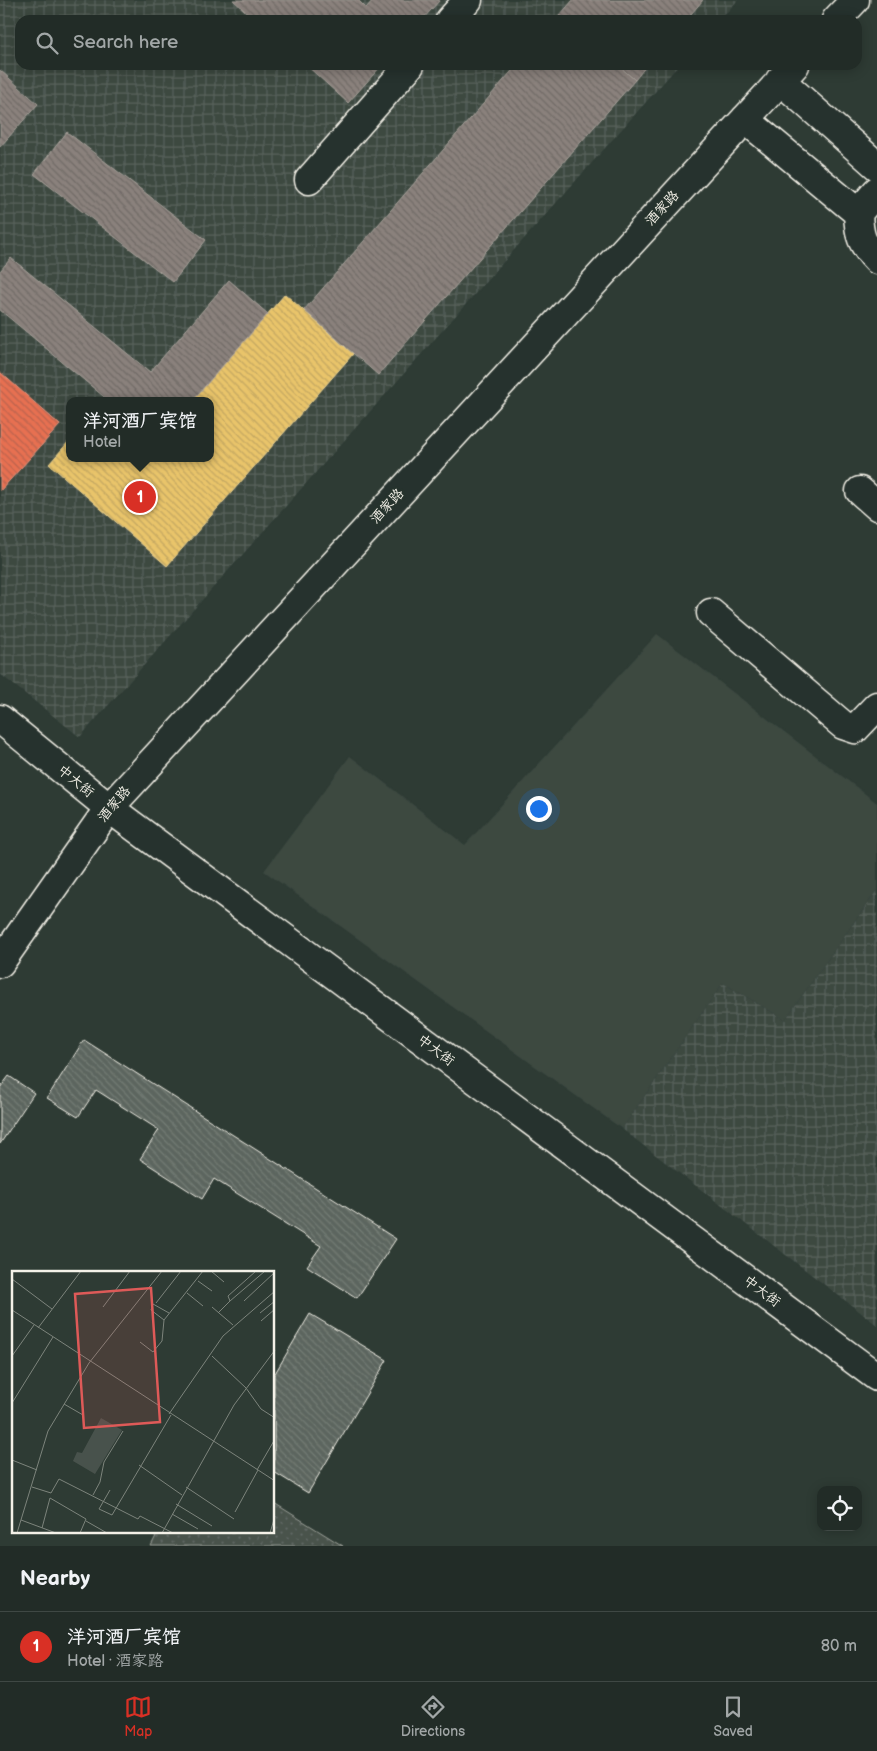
<!DOCTYPE html>
<meta charset="utf-8">
<style>
:root{--surface:#222c27;--page:#2e3833;--text:#f1f3f6;--muted:#a2a7a7;--line:#3f4844;--accent:#d93025}
body{margin:0;font-family:"Balsamiq Sans","LXGW WenKai TC",sans-serif;background:var(--page);color:var(--text)}
.controls{position:absolute;right:15px;bottom:15px;display:grid;overflow:hidden;border-radius:10px;box-shadow:0 2px 12px #0003}
.controls button{width:45px;height:45px;display:grid;place-items:center;padding:0;border:0;border-bottom:1px solid var(--line);background:var(--surface);color:var(--text);font:25px sans-serif}
.you{position:absolute;left:538px;top:808px;width:18px;height:18px;margin:-12px;border:4px solid #fff;border-radius:50%;background:#1a73e8;box-shadow:0 0 0 8px #1a73e833}
.badge{display:grid;place-items:center;width:32px;height:32px;border-radius:50%;background:var(--accent);color:#fff;font-size:16px;font-weight:700}
.pin{position:absolute;translate:-50% -50%;border:2px solid #fff;box-shadow:0 1px 5px #0006}
.popup{position:absolute;left:66px;top:397px;width:148px;height:65px;box-sizing:border-box;display:grid;place-content:center;border-radius:10px;background:var(--surface);filter:drop-shadow(0 1px 4px #0005);font-size:16px;white-space:nowrap;color:var(--muted)}
.popup b{font-size:19px;color:var(--text)}
.popup::after{content:'';position:absolute;left:50%;top:100%;margin-left:-10px;border:10px solid transparent;border-top-color:var(--surface)}
.list{margin:0;padding:0;list-style:none}
h2{display:flex;justify-content:space-between;align-items:center;height:65px;margin:0;padding:0 20px;font-size:21px}
h2 small{font-size:16px;font-weight:400;color:var(--muted)}
.list li{display:grid;grid-template-columns:32px 1fr auto;gap:15px;align-items:center;box-sizing:border-box;height:70px;padding:0 20px;border-top:1px solid var(--line)}
.list b{display:block;font-size:19px;white-space:nowrap}
.list p{margin:0;font-size:16px;white-space:nowrap;color:var(--muted)}
.list em{font-size:16px;font-style:normal;color:var(--muted)}
.icon{flex:none;width:28px;height:28px;fill:none;stroke:currentColor;stroke-width:2;stroke-linecap:round;stroke-linejoin:round}
.map{position:relative;flex:none;width:877px;height:1546px;overflow:hidden}
.search{position:absolute;background:var(--surface);box-shadow:0 2px 12px #0003;left:15px;right:15px;top:15px;height:55px;display:flex;align-items:center;gap:12px;box-sizing:border-box;padding:0 18px;border-radius:15px;color:var(--muted);font-size:19px}
.sheet{height:135px;background:var(--surface)}
nav{display:flex;justify-content:space-around;align-items:center;box-sizing:border-box;height:70px;border-top:1px solid var(--line);background:var(--surface);font-size:14px;color:var(--muted)}
nav a{display:grid;justify-items:center;gap:2px}
nav .on{color:var(--accent)}
.map>svg:first-child{display:block}
.built{fill:#3c4841}
.industrial{fill:url(#industrial-grid);fill-rule:evenodd}
.grass{fill:url(#grass-dots);stroke:#9ea29a}
.homes{fill:url(#homes-back-hatch);stroke:#ecd290}
.shops{fill:url(#shops-back-hatch);stroke:#eb967e}
.industry{fill:url(#industry-back-hatch);stroke:#aaa39c}
.building{fill:url(#building-back-hatch);stroke:#f4f1e8}
.lines{fill:none;stroke-linecap:round;stroke-linejoin:round}
.minor-casing{stroke:#f4f1e8;stroke-width:31}
.minor{stroke:#26332d;stroke-width:28}
.labels{text-anchor:middle;dominant-baseline:central;stroke-width:5;stroke-linejoin:round;paint-order:stroke}
.street-label{font-size:14px;fill:#f4f1e8;stroke:#26332d}
.inset-road{fill:none;stroke:#7d847c;stroke-width:1}
.view{fill:#de5a58;fill-opacity:0.15;stroke:#de5a58;stroke-width:2.5}
.inset-edge{fill:none;stroke:#f4f1e8;stroke-width:2.5}
</style>
<div class="map">
<svg width="877" height="1546" viewBox="0 0 877 1546">
<defs>
<pattern id="industrial-grid" width="8" height="8" patternUnits="userSpaceOnUse" patternTransform="scale(1.25)"><rect width="8" height="8" fill="#3c4841"/><path d="M0 4h8M4 0v8" fill="none" stroke="#59635c"/></pattern>
<pattern id="grass-dots" width="8" height="8" patternUnits="userSpaceOnUse" patternTransform="scale(1.25)"><rect width="8" height="8" fill="#48524c"/><path d="M2 2h.1M6 6h.1" fill="none" stroke="#636b66" stroke-width="1.8" stroke-linecap="round"/></pattern>
<pattern id="homes-back-hatch" width="6" height="6" patternUnits="userSpaceOnUse" patternTransform="scale(1.25)"><rect width="6" height="6" fill="#e9c46a"/><path d="M-1 5l2 2M0 0l6 6M5-1l2 2" fill="none" stroke="#c1a561"/></pattern>
<pattern id="shops-back-hatch" width="6" height="6" patternUnits="userSpaceOnUse" patternTransform="scale(1.25)"><rect width="6" height="6" fill="#e76f51"/><path d="M-1 5l2 2M0 0l6 6M5-1l2 2" fill="none" stroke="#b8634e"/></pattern>
<pattern id="industry-back-hatch" width="6" height="6" patternUnits="userSpaceOnUse" patternTransform="scale(1.25)"><rect width="6" height="6" fill="#8a817c"/><path d="M-1 5l2 2M0 0l6 6M5-1l2 2" fill="none" stroke="#706a66"/></pattern>
<pattern id="building-back-hatch" width="6" height="6" patternUnits="userSpaceOnUse" patternTransform="scale(1.25)"><rect width="6" height="6" fill="#5c655e"/><path d="M-1 5l2 2M0 0l6 6M5-1l2 2" fill="none" stroke="#747c75"/></pattern>
</defs>
<rect width="100%" height="100%" fill="#2e3b34"/>
<filter id="ink" filterUnits="userSpaceOnUse"><feTurbulence type="fractalNoise" baseFrequency=".02" numOctaves="2"/><feDisplacementMap in="SourceGraphic" scale="10" xChannelSelector="R" yChannelSelector="G"/><feConvolveMatrix kernelMatrix="1 2 1 2 8 2 1 2 1" color-interpolation-filters="sRGB"/></filter>
<g filter="url(#ink)">
<path class="built" d="M657,634L877,803V890L785,1020L723,983L622,1129L264,871L350,756L465,845Z"/>
<path class="industrial" d="M0,0H738L720,20H20V65H679L80,737L0,674ZM70,401H210V458H70Z
M877,890V1325L622,1129L723,983L785,1020Z"/>
<path class="grass" d="M274,1503L343,1546H151L158,1532H274Z"/>
<path class="homes" d="M285,294L353,354L167,566L49,464L70,440V458H210V401H192Z"/>
<path class="shops" d="M0,372L60,425L0,491Z"/>
<path class="industry" d="M233,0H358L366,8L373,0H440L422,20H255Z
M573,0H703L686,20H566L560,15Z
M560,15L566,20H556Z
M306,65H382L348,103Z
M517,65H618L635,80L378,375L304,310Z
M618,65H647L635,80Z
M0,70L38,104L0,147Z
M67,132L206,240L173,282L34,174Z
M11,258L150,372L229,280L268,314L192,401H109L0,310V271Z"/>
<path class="building" d="M84,1040L396,1239L357,1298L307,1266L321,1246L214,1179L202,1199L140,1159L159,1130L96,1090L78,1117L47,1098Z
M9,1076L34,1093L0,1144V1088Z
M310,1314L387,1360L308,1493L274,1472V1375Z"/>
<g class="lines">
<defs>
<path id="minor" d="M450,20L468,0
M836,20L855,0
M780,80L877,166
M745,119L858,213
M309,180L410,65
M877,191L858,213C859,236 861,243 877,260
M860,491L877,506
M711,613L843,725L855,729L877,706
M0,719L109,808L877,1377
M0,963L109,808L795,65"/>
</defs>
<use href="#minor" class="minor-casing"/>
<use href="#minor" class="minor"/>
</g>
</g>
<g class="labels">
<g class="street-label">
<text transform="translate(662 208) rotate(-47)">酒家路</text>
<text transform="translate(387 506) rotate(-47)">酒家路</text>
<text transform="translate(76 781) rotate(39)">中大街</text>
<text transform="translate(114 804) rotate(-50)">酒家路</text>
<text transform="translate(436 1050) rotate(37)">中大街</text>
<text transform="translate(762 1291) rotate(37)">中大街</text>
</g>
</g>
<g transform="translate(12 1271)">
<rect width="262" height="262" fill="#2e3b34"/>
<path d="M89,147L110,159L83,203L61,190L65,181L70,182Z" fill="#48524c"/>
<path class="inset-road" d="M199,0L212,11M0,8L40,38M186,10L200,20M175,22L191,35M218,30L253,0M232,30L263,1M144,32L169,0M91,36L118,0M200,36L221,54M0,39L263,210M206,42L218,30L216,25L244,0M248,42L263,30M152,49L139,39L141,33L157,42M249,50L263,38M26,57L69,0M128,71L141,81L150,70L152,49L191,0M0,85L22,54M200,85L234,117L249,138L263,147M0,132L41,66M52,133L71,144M157,143L211,65L263,20M0,189L25,199M127,194L170,224M245,199L263,168M20,216L39,222L47,208L126,248L128,245L161,262M174,216L222,248M98,219L87,238L100,244L159,144M81,224L88,211L92,191L111,160M38,227L74,248L68,262M164,233L200,255M223,241L246,199M160,243L186,258M9,249L44,262M74,250L95,262M30,257L38,227M5,262L36,160L77,92L150,0M150,262L222,134L263,79M258,262L263,245"/>
<path class="view" d="M139,17L148,151L72,157L63,23Z"/>
<rect width="262" height="262" class="inset-edge"/>
</g>
</svg>
<div class="controls">
<button><svg class="icon" aria-label="locate" viewBox="0 0 24 24"><circle cx="12" cy="12" r="6"/><path d="M12 2v4M12 18v4M2 12h4M18 12h4"/></svg></button>
</div>
<div class="you"></div>
<div class="pin badge" style="left:140px;top:497px">1</div>
<div class="popup"><b>洋河酒厂宾馆</b>Hotel</div>
<div class="search"><svg class="icon" aria-label="search" viewBox="0 0 24 24"><circle cx="10" cy="10" r="6"/><path d="M15 15l6 6"/></svg>Search here</div>
</div>
<section class="sheet">
<h2>Nearby<small></small></h2>
<ul class="list">
<li><span class="badge">1</span><div><b>洋河酒厂宾馆</b><p>Hotel · 酒家路</p></div><em>80 m</em></li>
</ul>
</section>
<nav>
<a class="on"><svg class="icon" aria-label="map" viewBox="0 0 24 24"><path d="M3 6l6-2 6 2 6-2v14l-6 2-6-2-6 2zM9 4v14M15 6v14"/></svg>Map</a>
<a><svg class="icon" aria-label="directions" viewBox="0 0 24 24"><path d="M12 3l9 9-9 9-9-9zM9 14v-3h6M13 9l2 2-2 2"/></svg>Directions</a>
<a><svg class="icon" aria-label="saved" viewBox="0 0 24 24"><path d="M7 4h10v16l-5-4-5 4z"/></svg>Saved</a>
</nav>
